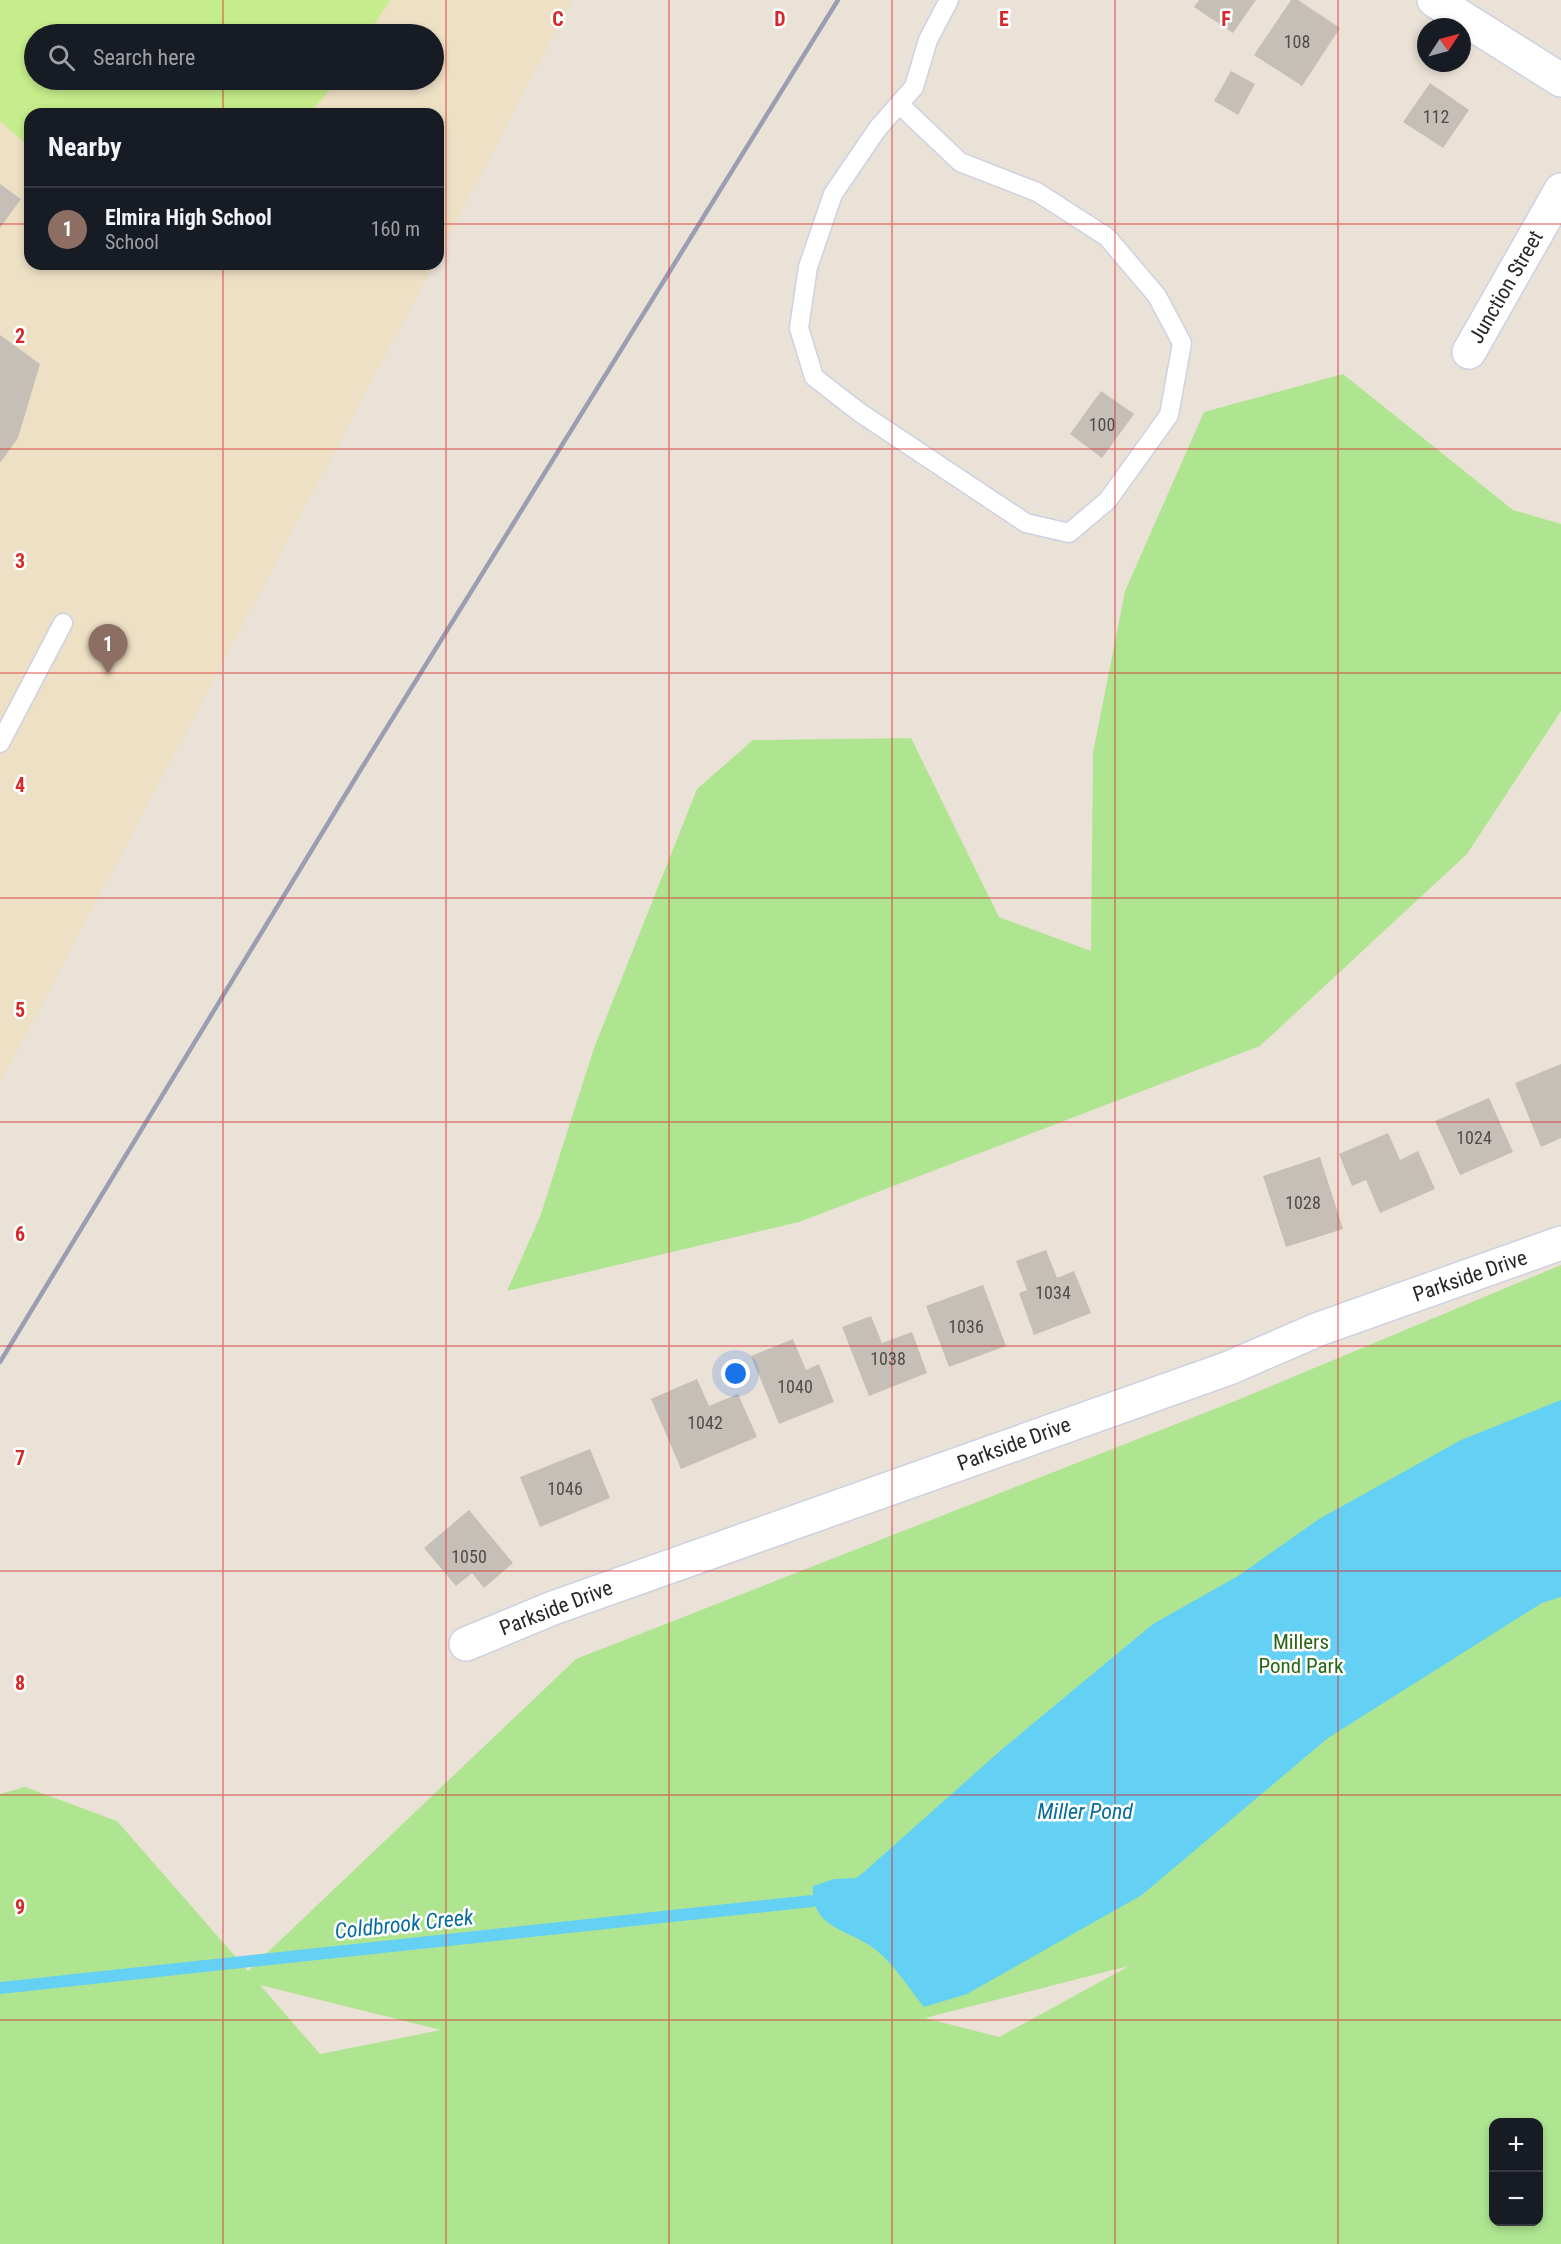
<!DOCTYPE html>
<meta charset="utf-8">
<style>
:root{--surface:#171b24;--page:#20242c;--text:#f1f3f6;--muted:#9ea1a6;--line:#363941;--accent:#db2777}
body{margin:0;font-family:"Roboto Condensed",sans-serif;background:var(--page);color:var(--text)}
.controls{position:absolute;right:18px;bottom:18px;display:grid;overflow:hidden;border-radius:12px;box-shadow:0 3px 9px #0003}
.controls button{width:54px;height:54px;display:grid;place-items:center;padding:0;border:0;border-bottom:2px solid var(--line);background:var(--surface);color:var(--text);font:30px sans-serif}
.compass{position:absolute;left:1417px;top:18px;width:54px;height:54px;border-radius:50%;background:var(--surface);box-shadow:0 3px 9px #0003;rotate:54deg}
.you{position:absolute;left:736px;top:1374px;width:21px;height:21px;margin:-15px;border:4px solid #fff;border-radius:50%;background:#1a73e8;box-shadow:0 0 0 9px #1a73e833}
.badge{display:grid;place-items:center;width:39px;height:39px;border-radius:50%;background:var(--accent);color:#fff;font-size:20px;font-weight:700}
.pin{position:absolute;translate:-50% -50px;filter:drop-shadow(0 2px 3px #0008)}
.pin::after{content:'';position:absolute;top:32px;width:21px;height:18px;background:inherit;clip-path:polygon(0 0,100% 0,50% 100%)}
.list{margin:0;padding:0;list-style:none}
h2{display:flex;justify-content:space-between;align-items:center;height:78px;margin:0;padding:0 24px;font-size:26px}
h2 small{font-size:20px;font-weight:400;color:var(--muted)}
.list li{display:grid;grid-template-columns:39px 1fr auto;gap:18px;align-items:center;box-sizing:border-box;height:84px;padding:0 24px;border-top:2px solid var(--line)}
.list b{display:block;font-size:22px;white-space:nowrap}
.list p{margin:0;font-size:20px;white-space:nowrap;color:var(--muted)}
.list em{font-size:20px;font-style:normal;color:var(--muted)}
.icon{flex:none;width:33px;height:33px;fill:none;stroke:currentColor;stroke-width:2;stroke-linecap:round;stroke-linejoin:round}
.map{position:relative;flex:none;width:1561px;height:2244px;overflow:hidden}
.search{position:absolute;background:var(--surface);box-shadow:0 3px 9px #0003;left:24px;top:24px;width:420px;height:66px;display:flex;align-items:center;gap:15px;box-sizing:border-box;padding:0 21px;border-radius:33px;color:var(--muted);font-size:22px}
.panel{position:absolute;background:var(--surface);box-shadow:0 3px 9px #0003;left:24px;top:108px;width:420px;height:162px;border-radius:18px}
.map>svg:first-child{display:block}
.education{fill:#eee0c5;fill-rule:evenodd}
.green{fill:#afe590;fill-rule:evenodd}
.pitch{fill:#c6ed8b}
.water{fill:#64d1f4}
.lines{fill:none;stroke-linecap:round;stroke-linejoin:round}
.stream{stroke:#64d1f4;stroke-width:12}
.building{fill:#c6bfb7}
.service-casing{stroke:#cdd1e1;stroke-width:21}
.minor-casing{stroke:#cdd1e1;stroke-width:36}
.service{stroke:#fff;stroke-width:18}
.minor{stroke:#fff;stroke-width:33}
.rail{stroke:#9a9eb3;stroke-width:4.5}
.grid{fill:none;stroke:#d62828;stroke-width:1.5;stroke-opacity:0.55}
.labels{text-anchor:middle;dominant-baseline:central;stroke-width:5;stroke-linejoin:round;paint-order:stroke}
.number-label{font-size:18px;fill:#4f4d4b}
.street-label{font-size:21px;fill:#272727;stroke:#fff}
.park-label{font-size:21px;fill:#286616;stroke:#fff}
.water-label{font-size:22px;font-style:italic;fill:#076c9b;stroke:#fff}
.grid-label{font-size:20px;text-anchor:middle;font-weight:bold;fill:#d62828;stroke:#fff;stroke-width:5;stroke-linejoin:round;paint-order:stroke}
</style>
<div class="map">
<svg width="1561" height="2244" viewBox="0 0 1561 2244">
<rect width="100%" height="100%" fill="#ebe2d7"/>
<path class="education" d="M0,0H573L438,256V114H30V264H434L0,1084ZM34,34H434V80H34Z"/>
<path class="green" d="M1343,374L1513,510L1561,524V711L1467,854L1260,1046L799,1222L507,1291L540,1217L594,1048L697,789L753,740L911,738L999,917L1091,951L1093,753L1125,591L1204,412Z
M1561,1265V2244H0V1794L25,1787L117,1821L248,1971L576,1659L1240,1399ZM1129,1966L999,2037L925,2018ZM260,1985L441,2030L320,2054ZM1494,2122H1538V2222H1494Z"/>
<path class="pitch" d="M0,0H390L368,34H34V80H338L309,114H30V148L0,121Z"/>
<path class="water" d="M1561,1400V1597L1542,1603L1328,1738L1142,1895L967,1994L924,2007C909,1989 895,1965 876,1950C851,1929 810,1930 813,1886L834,1879L856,1878L864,1872L1001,1750L1153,1624L1238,1576L1319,1519L1461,1440Z"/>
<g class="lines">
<path class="stream" d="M0,1988L812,1901"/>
</g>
<path class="building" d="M1199,0H1256L1233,33L1194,7Z
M1291,0H1298L1340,28L1302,86L1254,55Z
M1231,71L1255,84L1238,115L1214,101Z
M1430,83L1469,110L1443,148L1403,122Z
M0,184L21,199L0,228Z
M0,335L40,364L18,438L0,463Z
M1101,391L1134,414L1102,458L1070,434Z
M1561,1064V1138L1541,1147L1515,1083Z
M1489,1098L1513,1152L1460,1175L1435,1121Z
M1388,1133L1400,1160L1418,1151L1435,1189L1380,1213L1366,1180L1352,1186L1339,1154Z
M1320,1157L1343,1229L1286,1247L1263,1176Z
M1046,1250L1057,1278L1074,1271L1091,1313L1034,1335L1019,1293L1027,1290L1016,1261Z
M983,1285L1006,1346L949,1367L926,1306Z
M871,1316L882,1343L912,1332L927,1373L869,1396L842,1327Z
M793,1339L806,1370L819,1364L834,1402L779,1424L751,1356Z
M697,1379L709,1406L738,1394L757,1437L681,1469L651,1399Z
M590,1449L610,1498L540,1527L520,1477Z
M469,1510L513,1563L484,1588L472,1573L456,1586L424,1548Z"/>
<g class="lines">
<defs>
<path id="service" d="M899,104L960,162L1037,192L1107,237L1157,296L1182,343L1169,415L1108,500L1069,533L1026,523L859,412L814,377L799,328L808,267L833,194L878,128L914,87L928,40L949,0
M0,743L63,623"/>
<path id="minor" d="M1434,0L1561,80
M1469,352L1561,190
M466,1644L553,1608L1229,1368L1319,1329L1561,1243"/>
</defs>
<use href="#service" class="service-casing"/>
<use href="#minor" class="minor-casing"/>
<use href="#service" class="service"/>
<use href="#minor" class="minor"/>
<path class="rail" d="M0,1362L358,774L838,0"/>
</g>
<path class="grid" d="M223,0V34M446,0V2244M669,0V2244M892,0V2244M1115,0V2244M1338,0V2244M223,80V114M0,224H30M438,224H1561M223,264V2244M0,449H1561M0,673H1561M0,898H1561M0,1122H1561M0,1346H1561M0,1571H1561M0,1795H1561M0,2020H1561"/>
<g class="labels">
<g class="number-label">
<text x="1297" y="41">108</text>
<text x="1436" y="116">112</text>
<text x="1102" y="424">100</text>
<text x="1474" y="1137">1024</text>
<text x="1303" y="1202">1028</text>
<text x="1053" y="1292">1034</text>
<text x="966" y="1326">1036</text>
<text x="888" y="1358">1038</text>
<text x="795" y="1386">1040</text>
<text x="705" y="1422">1042</text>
<text x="565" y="1488">1046</text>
<text x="469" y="1556">1050</text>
</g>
<g class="street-label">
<text transform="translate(1506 287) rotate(-60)">Junction Street</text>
<text transform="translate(1470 1276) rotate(-19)">Parkside Drive</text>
<text transform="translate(1014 1444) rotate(-20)">Parkside Drive</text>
<text transform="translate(556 1608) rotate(-21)">Parkside Drive</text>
</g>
<g class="park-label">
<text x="1301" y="1642">Millers<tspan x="1301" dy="24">Pond Park</tspan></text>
</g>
<g class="water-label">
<text x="1085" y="1811">Miller Pond</text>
<text transform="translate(404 1924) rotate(-6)">Coldbrook Creek</text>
</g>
</g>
<g class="grid-label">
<text x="558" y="26">C</text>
<text x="780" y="26">D</text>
<text x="1004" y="26">E</text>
<text x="1226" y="26">F</text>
<text x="20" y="343">2</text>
<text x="20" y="568">3</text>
<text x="20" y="792">4</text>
<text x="20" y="1017">5</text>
<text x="20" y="1241">6</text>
<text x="20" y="1465">7</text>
<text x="20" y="1690">8</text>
<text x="20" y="1914">9</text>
</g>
</svg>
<div class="controls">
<button>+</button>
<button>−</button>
</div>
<svg class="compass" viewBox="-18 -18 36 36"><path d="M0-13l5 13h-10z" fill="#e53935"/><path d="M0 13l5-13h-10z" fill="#9ea1a6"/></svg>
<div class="you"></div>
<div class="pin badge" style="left:108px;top:674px;background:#8d6e63">1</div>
<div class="search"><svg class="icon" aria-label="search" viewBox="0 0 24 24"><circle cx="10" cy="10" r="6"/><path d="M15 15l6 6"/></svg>Search here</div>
<section class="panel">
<h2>Nearby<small></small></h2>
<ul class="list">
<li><span class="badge" style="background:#8d6e63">1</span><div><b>Elmira High School</b><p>School</p></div><em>160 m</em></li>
</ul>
</section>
</div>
